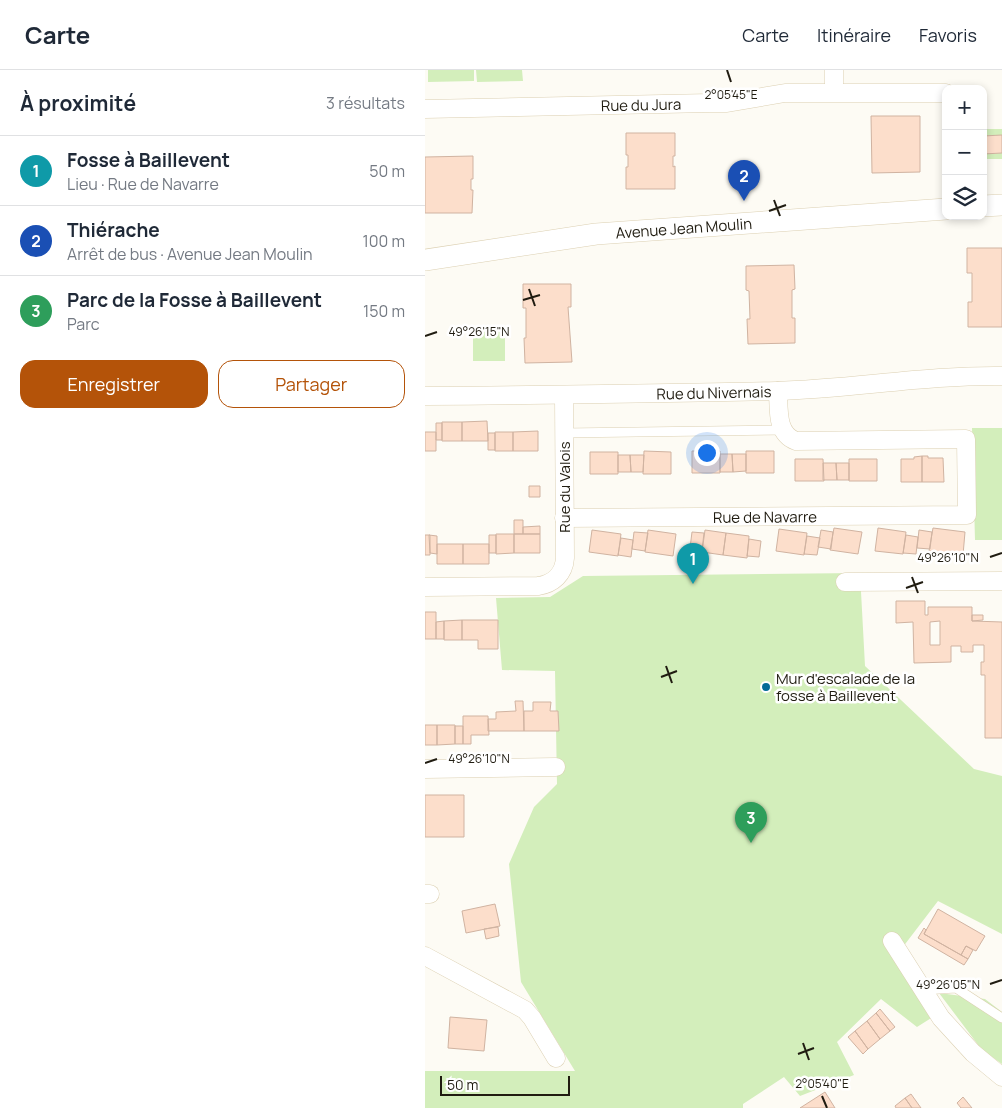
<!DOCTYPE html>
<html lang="fr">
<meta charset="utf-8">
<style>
:root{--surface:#fff;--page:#f6f6f7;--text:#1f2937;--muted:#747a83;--line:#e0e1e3;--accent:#b45309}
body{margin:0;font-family:Manrope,sans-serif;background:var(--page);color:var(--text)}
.controls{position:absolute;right:15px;top:15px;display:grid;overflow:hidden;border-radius:10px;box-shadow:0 2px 8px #0003}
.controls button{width:45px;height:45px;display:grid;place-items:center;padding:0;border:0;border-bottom:1px solid var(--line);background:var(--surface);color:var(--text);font:25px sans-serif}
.scale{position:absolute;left:15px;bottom:12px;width:130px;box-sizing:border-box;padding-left:5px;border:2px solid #201c11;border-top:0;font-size:14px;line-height:18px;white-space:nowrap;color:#201c11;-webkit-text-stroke:4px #fff;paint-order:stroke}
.you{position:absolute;left:281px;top:382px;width:18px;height:18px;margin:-12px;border:4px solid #fff;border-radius:50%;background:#1a73e8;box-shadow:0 0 0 8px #1a73e833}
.badge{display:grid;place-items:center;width:32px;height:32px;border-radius:50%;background:var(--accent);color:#fff;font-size:16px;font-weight:700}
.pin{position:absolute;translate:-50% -41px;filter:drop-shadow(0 1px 2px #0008)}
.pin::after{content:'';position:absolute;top:26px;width:18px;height:15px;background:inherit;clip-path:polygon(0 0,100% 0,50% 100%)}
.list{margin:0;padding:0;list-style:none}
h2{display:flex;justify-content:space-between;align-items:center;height:65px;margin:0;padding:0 20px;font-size:21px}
h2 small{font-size:16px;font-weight:400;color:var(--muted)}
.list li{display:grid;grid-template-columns:32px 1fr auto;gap:15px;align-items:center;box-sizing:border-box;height:70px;padding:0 20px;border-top:1px solid var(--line)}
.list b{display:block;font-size:19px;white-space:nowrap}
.list p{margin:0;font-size:16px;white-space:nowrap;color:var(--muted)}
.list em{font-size:16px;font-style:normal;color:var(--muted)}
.actions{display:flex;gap:10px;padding:15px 20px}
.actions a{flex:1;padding:11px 0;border:1px solid var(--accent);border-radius:15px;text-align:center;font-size:18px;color:var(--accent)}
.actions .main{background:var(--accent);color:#fff}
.icon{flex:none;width:28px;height:28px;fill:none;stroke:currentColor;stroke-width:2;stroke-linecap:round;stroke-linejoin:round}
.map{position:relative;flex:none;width:577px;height:1038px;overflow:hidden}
header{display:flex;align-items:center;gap:30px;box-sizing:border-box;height:70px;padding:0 25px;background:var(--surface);border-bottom:1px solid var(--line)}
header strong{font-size:24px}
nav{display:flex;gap:28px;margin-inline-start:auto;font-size:18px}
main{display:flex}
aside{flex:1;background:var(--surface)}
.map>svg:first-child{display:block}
.green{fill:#d3eebb}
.building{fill:#fcdecb;stroke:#d0b3a1;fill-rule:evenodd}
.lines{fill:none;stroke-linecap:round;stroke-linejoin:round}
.service-casing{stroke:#dcd0b2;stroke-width:10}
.minor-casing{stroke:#dcd0b2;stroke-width:19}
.tertiary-casing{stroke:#dcd0b2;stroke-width:22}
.service{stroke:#fff;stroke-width:9}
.minor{stroke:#fff;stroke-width:18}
.tertiary{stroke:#fff;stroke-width:21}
.ticks{fill:none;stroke:#201c11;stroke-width:2}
.poi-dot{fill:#026a97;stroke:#fff;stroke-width:2}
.labels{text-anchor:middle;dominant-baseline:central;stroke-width:5;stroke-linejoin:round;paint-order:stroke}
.street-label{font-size:15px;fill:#201c11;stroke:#fff}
.poi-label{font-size:15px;fill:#201c11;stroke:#fff;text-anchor:start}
.ticks-label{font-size:12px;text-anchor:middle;fill:#201c11;stroke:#fff;stroke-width:5;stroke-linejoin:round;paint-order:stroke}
</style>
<header>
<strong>Carte</strong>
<nav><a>Carte</a><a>Itinéraire</a><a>Favoris</a></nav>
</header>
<main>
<aside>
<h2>À proximité<small>3 résultats</small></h2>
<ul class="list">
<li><span class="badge" style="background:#0f9aa8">1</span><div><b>Fosse à Baillevent</b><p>Lieu · Rue de Navarre</p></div><em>50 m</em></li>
<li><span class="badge" style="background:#1a4fb4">2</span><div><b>Thiérache</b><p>Arrêt de bus · Avenue Jean Moulin</p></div><em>100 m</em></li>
<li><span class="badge" style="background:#2e9e5b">3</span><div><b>Parc de la Fosse à Baillevent</b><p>Parc</p></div><em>150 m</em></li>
</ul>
<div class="actions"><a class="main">Enregistrer</a><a>Partager</a></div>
</aside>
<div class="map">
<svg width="577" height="1038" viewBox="0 0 577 1038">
<rect width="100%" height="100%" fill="#fdfbf4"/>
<path class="green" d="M3,0H49V11L3,12Z
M51,0H97L98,11L52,12Z
M558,59H577V89H558Z
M48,257H80V291H48Z
M547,358H577V470H550Z
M435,503L440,596L549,699L577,706V864L513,831L471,886L511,945L492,957L456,929L412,972L429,1005L375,1026L359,1007L318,1034V1038H0V1001H150L96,912L84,794L109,737L132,714L130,601L77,600L71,528L125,527L158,506Z
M514,923L560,929L577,942V994L557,980Z"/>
<path class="building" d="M446,46H495V102L447,103Z
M201,63H250V86H248V97L250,96V119H201V97H203V85H201Z
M577,65V83L558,84V66Z
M48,86V109H46V120H48L47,143H0V87Z
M542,178H577V257H543V232H547V203H542Z
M369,195L370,219L367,220V248H370V273L323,274L322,249H325L324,221L321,220V196Z
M98,214H146V237H143L147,292L100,293L99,268H101V238H98Z
M62,351L63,371H37V352Z
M17,352H37V371H17Z
M11,353H17V370H11Z
M113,361V381H88V362Z
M0,362H11V381H0Z
M70,362H88V381H70Z
M63,363H70V380H63Z
M219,381L246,382V404H218Z
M267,381H295V403H267Z
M321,381H349V403H321Z
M165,382H193V404H165Z
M295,384H307L308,402H295Z
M307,384H321V401L308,402Z
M193,385H205L206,402H193Z
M205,385H219L218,402H206Z
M497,386V412H476V389H489V387Z
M497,386H503V388H518L519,412H497Z
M370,389H398L399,411H370Z
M424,389H452V411H424Z
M398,393H411L412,410H398Z
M411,393H424V410H412Z
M104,416H115V427H104Z
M89,450H98V464H89Z
M115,456V464H98V457Z
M409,458L437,462L433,484L405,480Z
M453,458L481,462L478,484L450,481Z
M508,458L540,462L538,485L504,481Z
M354,459L382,463L379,485L351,481Z
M167,460L196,464L193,486L164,482Z
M223,460L251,464L248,486L220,482Z
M280,460L301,463L298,485L277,482Z
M396,460L408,462L406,479L393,477Z
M494,460L507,462L505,479L492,478Z
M209,462L223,463L220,481L207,479Z
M267,462L279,463L277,480L265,478Z
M301,463L324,466L322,488L298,485Z
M71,464H89V483L71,484Z
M89,464H115V483H89Z
M0,465H5V485H0Z
M4,465L12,466V484L5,483Z
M64,465H71V483H64Z
M481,465L493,467L491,484L478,483Z
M382,466L395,468L392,485L379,484Z
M196,468L208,470L206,487L193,485Z
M324,469L336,471L334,487L322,486Z
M12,474H38V494H12Z
M38,474H64V494H38Z
M471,531H500V545H503V537H547V551L577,552V668H560V605H556V592H559V575H548V582H536V576H526V592L489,593L488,552L471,553ZM515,551V575H505V552Z
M0,542H11V569H0Z
M547,545H558V550L547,551Z
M37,550H73V579H53V570H37Z
M37,550V570H19V551Z
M19,551V569H11V552Z
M90,631H98L99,661H63V649H71V642L91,641Z
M108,632H126L125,641H133L134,661H99V641H108Z
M38,646H63L64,665H46V674H38Z
M0,655H12V675H0Z
M12,655H30V674L12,675Z
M30,656H38V674H30Z
M0,725H39V767H0Z
M70,834L75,856L41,863L37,841Z
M513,839L560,866L551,881L541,876L536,885L499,864Z
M73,857L74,866L61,869L59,859Z
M499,858L501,860L499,864L543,889L539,895L493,868Z
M541,876L548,880L543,889L536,885Z
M455,939L470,957L465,961L451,943Z
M451,943L465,961L455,969L442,951Z
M25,947L62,950L59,981L23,978Z
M442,951L455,969L443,979L430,961Z
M430,961L443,979L438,984L423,967Z
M400,1022L410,1038H375Z
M486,1024L496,1038H487L480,1028Z
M538,1027L547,1038H536L532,1033Z
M480,1028L487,1038H471L470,1036Z"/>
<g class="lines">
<defs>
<path id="service" d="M139,363L358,360
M498,920L531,918L577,948"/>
<g id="minor">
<path d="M409,0V22"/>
<path id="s1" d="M0,39L285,33H302L360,23H521"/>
<path id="s2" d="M0,326C117,325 234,324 351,321C427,319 501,305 577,306"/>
<path id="s3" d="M139,448L542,445L541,369L371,371C351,364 354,339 353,321"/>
<path d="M420,512L577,511"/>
<path d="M0,517L113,516C128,514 139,504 140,488L139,325"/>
<path d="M0,699L131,697"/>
<path d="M0,824H5"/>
<path d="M467,871L516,948L548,983L577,1007"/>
<path d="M0,886L100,940L107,948L131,988"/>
</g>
<g id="tertiary">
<path d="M558,136L577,135"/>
<path id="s4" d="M0,190L171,164L521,139"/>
</g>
</defs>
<use href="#service" class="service-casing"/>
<use href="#minor" class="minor-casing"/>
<use href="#tertiary" class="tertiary-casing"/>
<use href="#service" class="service"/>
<use href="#minor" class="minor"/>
<use href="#tertiary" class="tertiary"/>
</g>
<path class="ticks" d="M302,0L306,12M349,130L355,146M344,141L361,135M104,219L110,236M98,230L115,225M0,266L12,262M565,487L577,483M487,507L493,523M481,518L498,512M241,596L247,613M236,607L252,601M0,693L12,689M565,914L577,910M378,973L384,990M373,984L389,978M397,1026L402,1038"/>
<circle class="poi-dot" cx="341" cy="617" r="5"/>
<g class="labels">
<g class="street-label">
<text stroke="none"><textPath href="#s1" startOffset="216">Rue du Jura</textPath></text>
<text stroke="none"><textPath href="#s4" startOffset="261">Avenue Jean Moulin</textPath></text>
<text stroke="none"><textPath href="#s2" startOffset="289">Rue du Nivernais</textPath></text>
<text transform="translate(139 417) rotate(-90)">Rue du Valois</text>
<text stroke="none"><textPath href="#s3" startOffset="201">Rue de Navarre</textPath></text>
</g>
<g class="poi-label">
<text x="351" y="608">Mur d'escalade de la<tspan x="351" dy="17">fosse à Baillevent</tspan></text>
</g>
</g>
<g class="ticks-label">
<text x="306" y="29">2°05'45"E</text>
<text x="54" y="266">49°26'15"N</text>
<text x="523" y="492">49°26'10"N</text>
<text x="54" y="693">49°26'10"N</text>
<text x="523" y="919">49°26'05"N</text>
<text x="397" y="1018">2°05'40"E</text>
</g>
</svg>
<div class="controls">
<button>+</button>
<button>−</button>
<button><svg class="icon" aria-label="layers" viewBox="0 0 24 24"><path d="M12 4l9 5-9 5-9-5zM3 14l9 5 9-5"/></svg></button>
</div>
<div class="scale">50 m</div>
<div class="you"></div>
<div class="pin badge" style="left:268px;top:514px;background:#0f9aa8">1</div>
<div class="pin badge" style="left:319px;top:131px;background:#1a4fb4">2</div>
<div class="pin badge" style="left:326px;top:773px;background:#2e9e5b">3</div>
</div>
</main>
